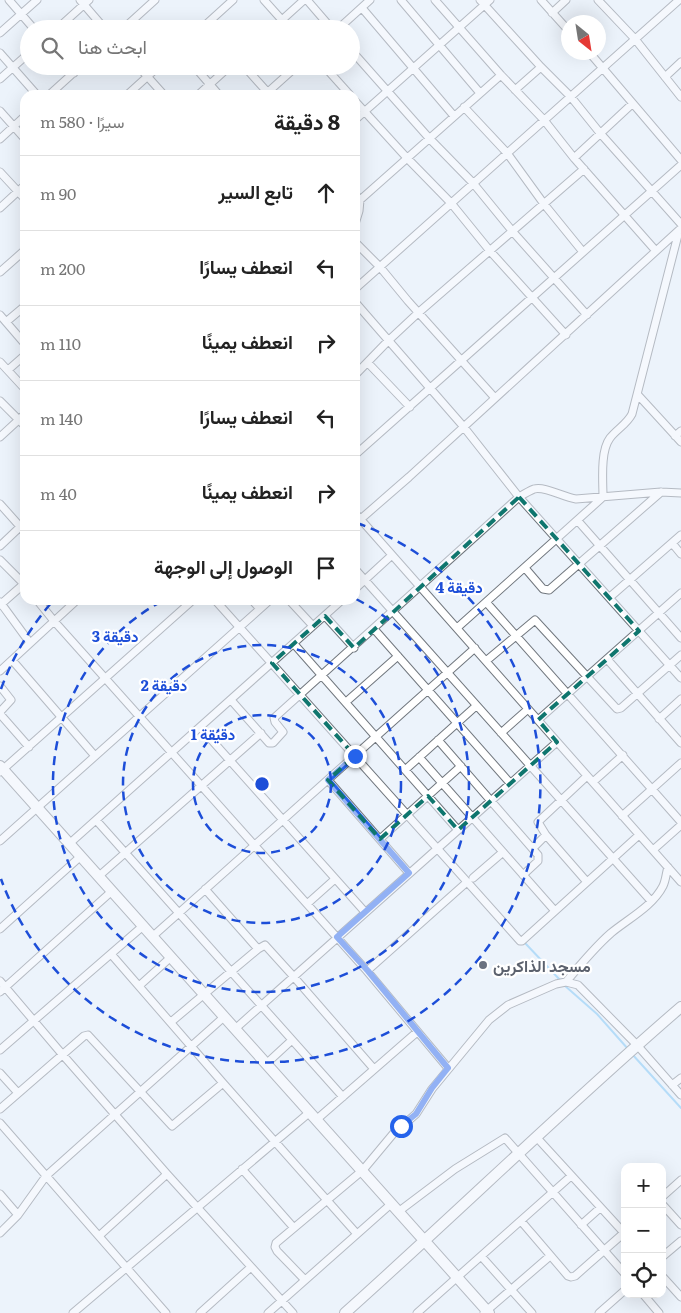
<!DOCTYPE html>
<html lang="ar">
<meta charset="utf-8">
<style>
:root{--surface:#fff;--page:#f2f2f2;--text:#222;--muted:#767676;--line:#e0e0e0}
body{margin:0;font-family:Literata,Vazirmatn,serif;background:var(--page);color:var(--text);direction:rtl}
.controls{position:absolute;right:15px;bottom:15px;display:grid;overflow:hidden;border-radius:10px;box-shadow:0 5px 20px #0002}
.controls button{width:45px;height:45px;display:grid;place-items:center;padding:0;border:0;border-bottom:1px solid var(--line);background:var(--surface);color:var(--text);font:25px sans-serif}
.compass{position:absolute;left:561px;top:15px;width:45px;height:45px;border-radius:50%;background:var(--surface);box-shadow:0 5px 20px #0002;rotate:150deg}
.stop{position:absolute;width:15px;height:15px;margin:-11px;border:4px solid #2563eb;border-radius:50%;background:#fff}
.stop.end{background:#2563eb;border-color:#fff;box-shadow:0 1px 5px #0008}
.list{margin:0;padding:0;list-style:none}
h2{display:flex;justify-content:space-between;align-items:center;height:65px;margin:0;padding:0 20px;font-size:21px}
h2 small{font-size:16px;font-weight:400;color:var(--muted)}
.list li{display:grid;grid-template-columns:32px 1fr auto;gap:15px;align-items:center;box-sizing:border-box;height:75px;padding:0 20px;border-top:1px solid var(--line)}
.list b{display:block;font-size:19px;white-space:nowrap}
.list em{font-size:16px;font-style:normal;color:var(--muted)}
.icon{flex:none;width:28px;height:28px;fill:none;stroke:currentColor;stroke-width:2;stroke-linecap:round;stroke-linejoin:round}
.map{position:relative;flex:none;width:681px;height:1313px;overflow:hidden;direction:ltr}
.search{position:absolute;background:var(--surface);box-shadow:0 5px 20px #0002;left:20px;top:20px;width:340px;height:55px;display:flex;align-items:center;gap:12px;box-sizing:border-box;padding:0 18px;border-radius:28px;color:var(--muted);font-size:19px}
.panel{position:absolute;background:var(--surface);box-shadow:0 5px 20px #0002;left:20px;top:90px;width:340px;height:515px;border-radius:15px;direction:rtl}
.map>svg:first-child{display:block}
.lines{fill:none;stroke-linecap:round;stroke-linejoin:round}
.stream{stroke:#72c2f4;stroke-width:2}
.street-casing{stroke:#71777e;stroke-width:9}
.secondary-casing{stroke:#71777e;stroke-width:12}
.street{stroke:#fff;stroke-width:7}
.secondary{stroke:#fff;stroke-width:10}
.route{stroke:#2563eb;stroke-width:6}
.marked{fill:none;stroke:#0f766e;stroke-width:4;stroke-dasharray:10 6;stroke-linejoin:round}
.ring{fill:none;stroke:#1d4ed8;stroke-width:2.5;stroke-dasharray:9 6}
.worship-dot{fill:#6b7280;stroke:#fff;stroke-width:2}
.labels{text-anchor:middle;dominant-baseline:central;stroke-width:4.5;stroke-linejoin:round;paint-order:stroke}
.worship-label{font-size:16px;font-weight:bold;fill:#5b616d;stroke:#fff;text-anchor:start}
.centre{fill:#1d4ed8;stroke:#fff;stroke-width:2.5}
.ring-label{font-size:15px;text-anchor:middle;font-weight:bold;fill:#1d4ed8;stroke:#fff;stroke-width:4.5;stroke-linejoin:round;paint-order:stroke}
</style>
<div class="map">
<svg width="681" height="1313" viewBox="0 0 681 1313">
<rect width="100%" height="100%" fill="#ecf3fb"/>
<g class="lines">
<path class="stream" d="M525,943L561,981
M564,985L597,1014L628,1049
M632,1054L681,1108"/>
<defs>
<path id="street" d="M9,0L34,29
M80,0L105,29
M264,0L290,29
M307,0L332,29
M401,0L480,93
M435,0L501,75L544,120L574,158L656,251
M480,0L541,67L571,97L600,133L681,224
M541,0L568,30
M598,0L635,39L681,97
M362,8L454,116
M552,13L566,0
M57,29L89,0
M123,29L155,0
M201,29L233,0
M272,29L304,0
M338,29L370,0
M0,33L37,0
M351,50L429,138L473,183L513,232L587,315
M589,52L681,160
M0,53L37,95
M68,66L74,73
M138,66L164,95
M194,66L219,95
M244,66L270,95
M324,66L350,95
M665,77L681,62
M0,79L29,53
M515,90L541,67
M268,92L297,66
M49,95L81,66
M127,95L159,66
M198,95L230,66
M355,101L407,158L451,203L490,251L566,335
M464,107L507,153L544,204L583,252
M0,111L25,139
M355,120L490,0
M0,139L25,116
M574,158L632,104
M0,172L25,199
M355,194L360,200L359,211L355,224
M360,200L501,75
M0,208L25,185
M355,242L380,267L408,301L495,398
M0,272L25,250
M355,289L679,0
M355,302L463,426L519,497L681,678
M0,315L25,344
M6,322L25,306
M0,362L25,389
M368,363L410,407
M8,370L25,355
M355,375L388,341L418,313L584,169
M638,395L681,442
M0,401L25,426
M675,436L681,431
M0,437L25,414
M355,455L681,165
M0,504L25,532
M355,513L681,882
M578,521L681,638
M355,524L409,477L679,230
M672,543L681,554
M0,546L20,527
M0,560L25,585
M525,568L543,589L549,590L661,492
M355,569L651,901
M355,589L392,555
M610,597L681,535
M37,600L54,621L367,971L448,1068
M215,600L520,941H522L639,835
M252,600L260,609
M289,600L313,626
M0,602L30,643
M486,602L681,822
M0,605L25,583
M325,616L354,648
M457,628L603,497C603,482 600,451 610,438C617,429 627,424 632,414L679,231
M374,629L510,783
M294,644L458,830
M607,659L681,743
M12,660L95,756
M486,661L535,620L617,709L621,708L681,655
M0,671L77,600
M0,686L11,700L0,712
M231,700L269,743H273L283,732L275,722L274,718L519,497C524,494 529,491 534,489C545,486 563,497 576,499L661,492L681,493
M346,702L398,656
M0,714L29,747
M659,719L681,699
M538,720L681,593
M200,727L365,912
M501,733L528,709
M438,740L538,855V861L523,875
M419,757L555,911
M405,770L476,706
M0,772L193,600
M328,780L409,873
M593,782L623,755
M622,816L681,763
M96,820L343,1097
M380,839L461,766
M0,841L270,600
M69,844L342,600
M533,848L546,835
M653,850L681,825
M99,876L261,733
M473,878L503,852
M587,882L546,835L538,822L587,776
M205,889L258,949
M307,904L335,879
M0,929L81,856
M152,937L475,648
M111,954L223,1083L357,1234
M367,971L467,882
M0,981L62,1054L167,1174L293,1313
M566,982C580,965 595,947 611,933C628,919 653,906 663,886C666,880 666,873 668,867
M139,986L171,957
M0,992L112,891
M171,1022L258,949L265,945L294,977L374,1069
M235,1029L557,742
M0,1050L143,926
M266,1064L292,1040
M0,1073L18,1093
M672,1085L681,1078
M0,1109L84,1036L88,1035L172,1126L223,1083
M316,1120L417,1032
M0,1123L166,1313
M533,1139L539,1140L625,1234
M242,1169L294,1228
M0,1194L18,1215
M662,1197L681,1180
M662,1204L681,1225
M398,1212L455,1169L505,1138L625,1274
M521,1221L568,1276L571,1277L575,1276L625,1232
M581,1225L600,1208
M0,1233L18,1215L46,1176L224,1017
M99,1236L167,1174
M481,1256L532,1313
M662,1257L681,1241
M662,1276L681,1297
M305,1280L277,1251L275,1247L276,1243L363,1170L393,1134L416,1114L432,1089L489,1020L508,1005L556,984L566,982L578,985L637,1045L681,1095
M643,1294L659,1313
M73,1313L310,1112
M200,1313L251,1267
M268,1313L391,1204
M417,1313L571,1176
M484,1313L550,1256
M599,1313L625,1290"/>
<path id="secondary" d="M0,766L489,1313
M345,1313C458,1212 566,1106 681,1007"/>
</defs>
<use href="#street" class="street-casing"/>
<use href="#secondary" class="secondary-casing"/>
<use href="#street" class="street"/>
<use href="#secondary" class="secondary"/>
</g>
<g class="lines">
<path class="route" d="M355,756L328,780L409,873L337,937L368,971L448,1068L432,1088L416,1114L401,1126"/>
</g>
<path d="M0 0H681V1313H0ZM519,497L639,631L538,720L557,742L458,830L428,796L380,839L328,780L355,756L272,663L325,616L354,648Z" fill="#ecf3fb" fill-opacity=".55" fill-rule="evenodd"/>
<path class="marked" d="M519,497L639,631L538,720L557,742L458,830L428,796L380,839L328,780L355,756L272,663L325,616L354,648Z"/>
<g class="ring">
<circle cx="262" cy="784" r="69"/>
<circle cx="262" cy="784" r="139"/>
<path d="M356 599A208 208 0 1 1 164 600"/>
<path d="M1 689A278 278 0 0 1 52 602M357 523A278 278 0 1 1 1 879"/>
</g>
<circle class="worship-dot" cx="483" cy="965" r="5"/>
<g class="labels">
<g class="worship-label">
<text x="493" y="965">مسجد الذاكرين</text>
</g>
</g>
<circle cx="262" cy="784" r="8" class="centre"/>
<g class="ring-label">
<text x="459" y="593">4 دقيقة</text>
<text x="115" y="642">3 دقيقة</text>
<text x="164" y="691">2 دقيقة</text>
<text x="213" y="740">1 دقيقة</text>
</g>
</svg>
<div class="controls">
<button>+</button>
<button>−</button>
<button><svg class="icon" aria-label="locate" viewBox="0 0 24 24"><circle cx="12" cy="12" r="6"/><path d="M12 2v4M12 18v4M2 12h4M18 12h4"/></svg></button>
</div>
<svg class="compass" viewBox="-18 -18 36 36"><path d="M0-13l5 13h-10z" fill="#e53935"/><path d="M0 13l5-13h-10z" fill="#767676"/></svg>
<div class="stop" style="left:401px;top:1126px"></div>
<div class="stop end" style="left:355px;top:756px"></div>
<div class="search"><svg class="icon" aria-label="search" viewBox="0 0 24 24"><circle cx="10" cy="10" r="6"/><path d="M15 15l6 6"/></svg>ابحث هنا</div>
<section class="panel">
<h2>8 دقيقة<small>سيرًا · 580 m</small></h2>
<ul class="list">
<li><svg class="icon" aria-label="ahead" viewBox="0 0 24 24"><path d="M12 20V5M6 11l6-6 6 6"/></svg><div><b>تابع السير</b></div><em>90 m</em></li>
<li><svg class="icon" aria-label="left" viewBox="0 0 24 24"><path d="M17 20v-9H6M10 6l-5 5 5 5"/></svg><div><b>انعطف يسارًا</b></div><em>200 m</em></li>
<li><svg class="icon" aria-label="right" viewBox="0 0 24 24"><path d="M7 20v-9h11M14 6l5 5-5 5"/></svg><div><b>انعطف يمينًا</b></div><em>110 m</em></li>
<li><svg class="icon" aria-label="left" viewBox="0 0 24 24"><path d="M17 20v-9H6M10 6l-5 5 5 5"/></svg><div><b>انعطف يسارًا</b></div><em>140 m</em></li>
<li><svg class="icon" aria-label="right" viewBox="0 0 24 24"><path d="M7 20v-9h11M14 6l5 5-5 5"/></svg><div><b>انعطف يمينًا</b></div><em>40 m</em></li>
<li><svg class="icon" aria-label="arrive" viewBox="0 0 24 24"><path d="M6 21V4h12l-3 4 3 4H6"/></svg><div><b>الوصول إلى الوجهة</b></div></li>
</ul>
</section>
</div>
